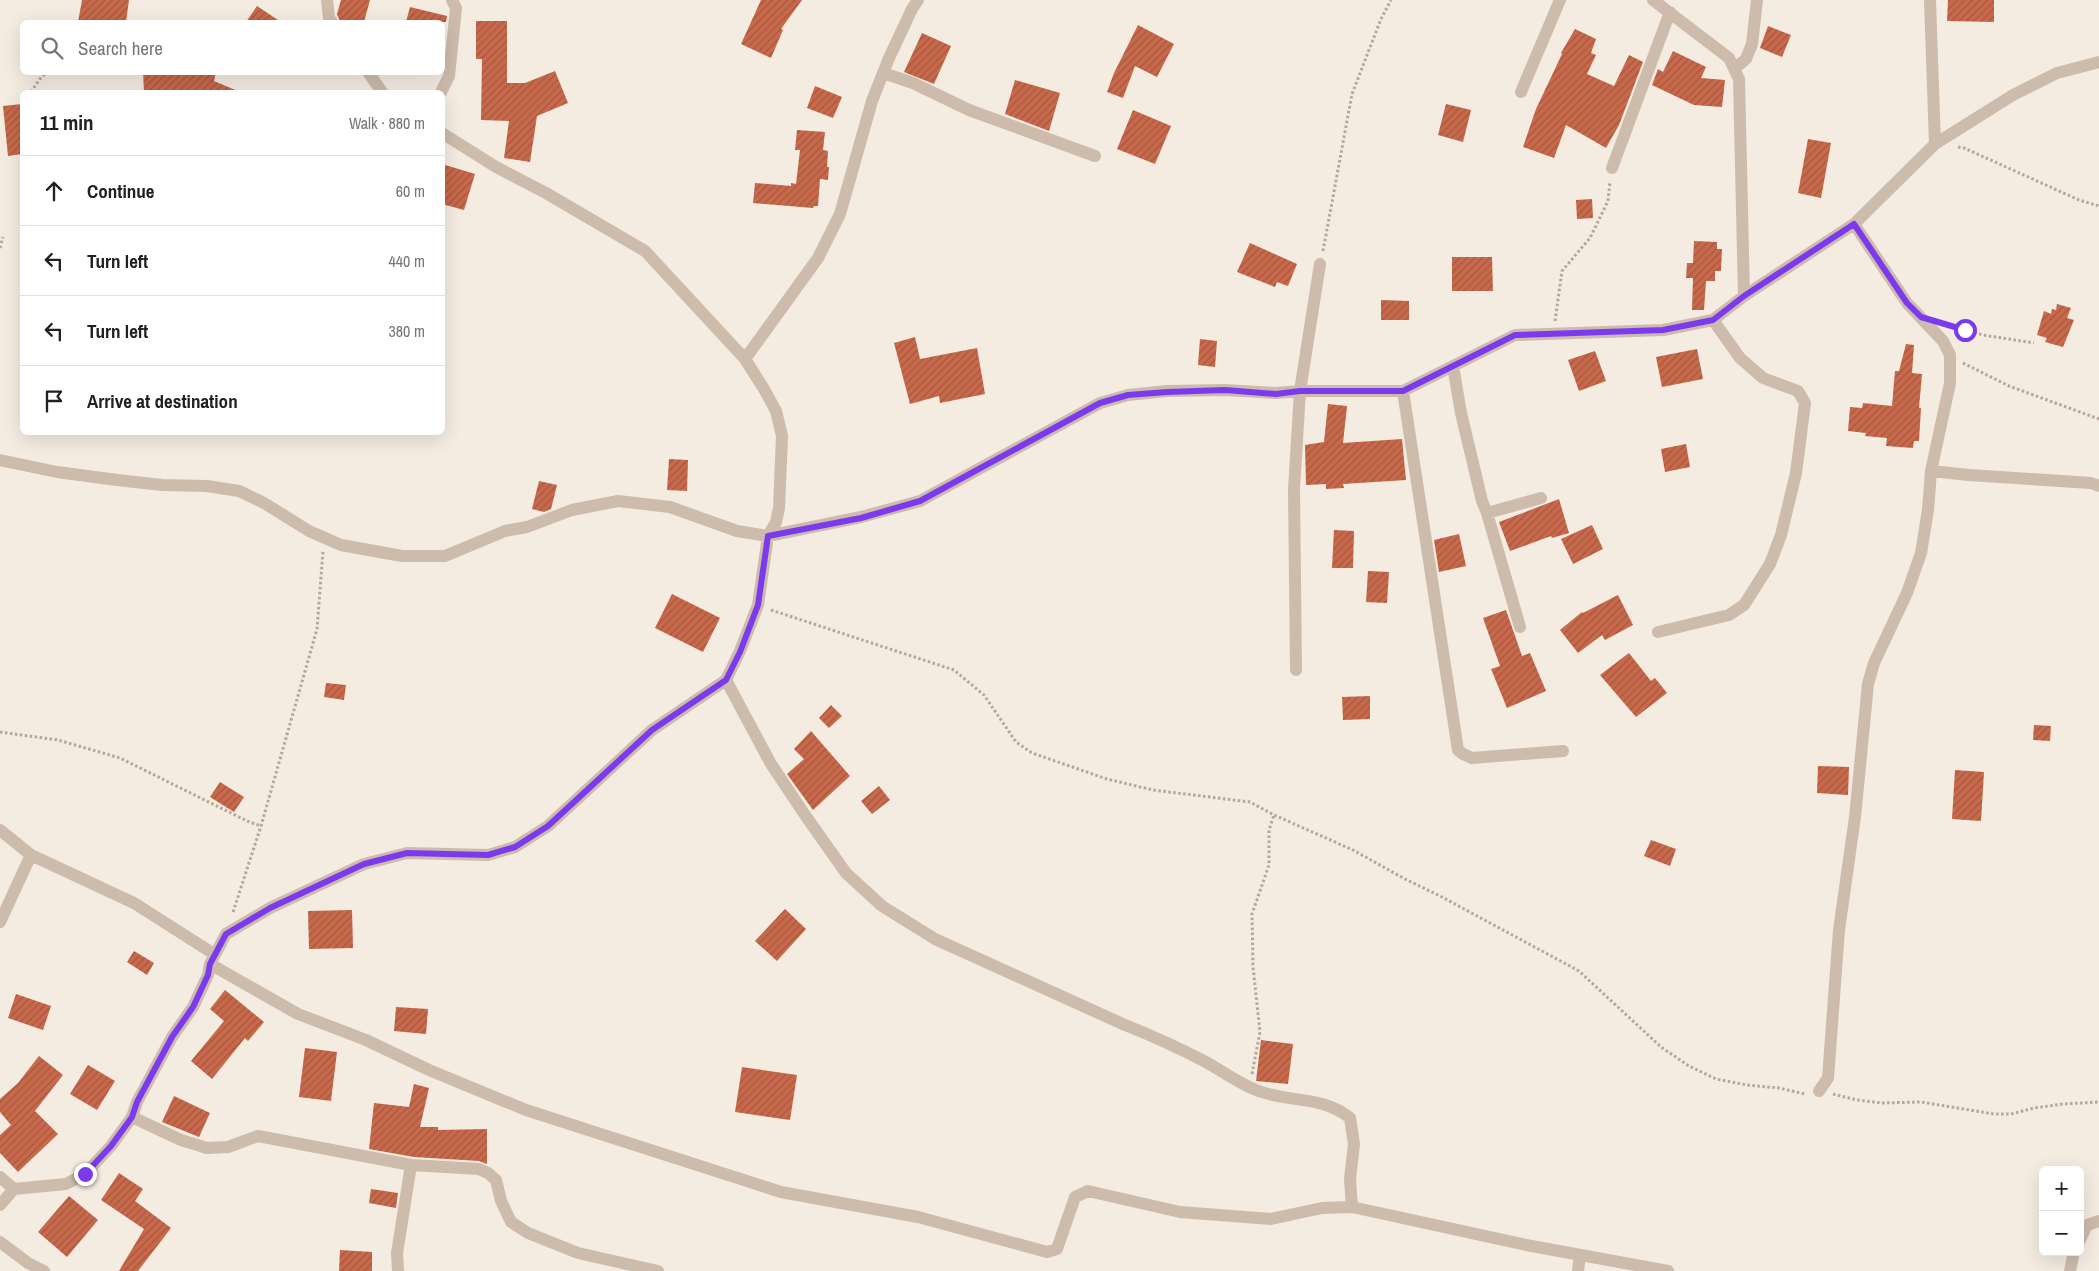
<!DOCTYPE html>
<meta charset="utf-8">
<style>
:root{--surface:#fff;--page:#f2f2f2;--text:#202124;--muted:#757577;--line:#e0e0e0}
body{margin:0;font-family:"Archivo Narrow",sans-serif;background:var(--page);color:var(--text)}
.controls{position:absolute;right:15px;bottom:15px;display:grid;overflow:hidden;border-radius:8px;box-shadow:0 5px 20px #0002}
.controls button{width:45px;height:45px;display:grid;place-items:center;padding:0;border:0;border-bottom:1px solid var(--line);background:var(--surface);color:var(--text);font:25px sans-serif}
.stop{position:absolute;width:15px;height:15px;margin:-11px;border:4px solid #7c3aed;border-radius:50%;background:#fff}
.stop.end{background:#7c3aed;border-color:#fff;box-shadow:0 1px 5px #0008}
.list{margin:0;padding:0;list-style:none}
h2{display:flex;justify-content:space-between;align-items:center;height:65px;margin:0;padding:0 20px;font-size:21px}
h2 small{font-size:16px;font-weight:400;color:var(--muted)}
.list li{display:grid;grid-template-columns:32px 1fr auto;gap:15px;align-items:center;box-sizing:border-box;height:70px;padding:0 20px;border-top:1px solid var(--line)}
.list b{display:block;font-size:19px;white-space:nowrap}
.list em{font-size:16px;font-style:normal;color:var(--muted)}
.icon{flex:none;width:28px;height:28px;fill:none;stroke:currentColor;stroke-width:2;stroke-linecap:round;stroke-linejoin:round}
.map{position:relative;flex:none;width:2099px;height:1271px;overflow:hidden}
.search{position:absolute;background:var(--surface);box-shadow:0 5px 20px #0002;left:20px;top:20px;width:425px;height:55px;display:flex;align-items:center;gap:12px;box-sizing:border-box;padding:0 18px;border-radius:8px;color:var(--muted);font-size:19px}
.panel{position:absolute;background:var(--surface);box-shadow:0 5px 20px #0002;left:20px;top:90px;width:425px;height:345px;border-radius:8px}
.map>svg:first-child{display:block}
.building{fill:url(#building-hatch)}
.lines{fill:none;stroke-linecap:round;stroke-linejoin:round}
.path{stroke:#b9a596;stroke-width:3;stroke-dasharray:2.5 2.5;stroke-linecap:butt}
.minor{stroke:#cdbbac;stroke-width:12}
.route{stroke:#7c3aed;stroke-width:6}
</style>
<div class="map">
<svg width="2099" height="1271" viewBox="0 0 2099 1271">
<defs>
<pattern id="building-hatch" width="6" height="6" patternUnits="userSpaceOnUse" patternTransform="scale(1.25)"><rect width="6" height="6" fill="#c8694b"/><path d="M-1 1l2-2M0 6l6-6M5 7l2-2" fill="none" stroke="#a4573f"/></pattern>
</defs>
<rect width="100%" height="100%" fill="#f4ebe1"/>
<path class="building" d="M82,0H129L126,22H78Z
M341,0H370L364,22H340L337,14Z
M761,0H802L781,29L783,30L771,58L741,44Z
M1948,0H1994V22L1947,21Z
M257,6L281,22H246Z
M410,7L447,16L446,22H406Z
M476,21H507V83H525L555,71L568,103L537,116L530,162L504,158L509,121L481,120L482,59H476Z
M1138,25L1174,44L1157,77L1135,66L1123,98L1107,92L1114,73Z
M1768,26L1791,35L1782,57L1760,48Z
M1575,29L1596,39L1591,53L1596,55L1587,74L1614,86L1629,55L1643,62L1619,125L1606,148L1566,125L1554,158L1523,147L1536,109L1562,54L1561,53Z
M922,33L951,46L934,84L904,72Z
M1673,51L1706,67L1701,78L1725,80L1722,107L1694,105L1652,85L1658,69L1663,72Z
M143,72H216L214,81L240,92H144Z
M1015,80L1060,93L1049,131L1005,114Z
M815,86L842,97L833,118L807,108Z
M22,104V154L8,156L3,106Z
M1446,104L1471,110L1463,142L1438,135Z
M1133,110L1171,126L1155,164L1117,149Z
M797,130L825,132L823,150L828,151L827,167H829L828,180L820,179L818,206H814L813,208L753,203L755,183L791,186V183L796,184L800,150H795Z
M1808,139L1831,143L1821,198L1798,193Z
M442,164L475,174L464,210L442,204Z
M1592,199L1593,218L1577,219L1576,200Z
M1694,241L1717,242V249H1722L1721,271H1715V281H1706L1704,310H1692L1693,278H1686L1687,263H1693Z
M1250,243L1297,264L1288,286L1277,282L1275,287L1237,272Z
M1452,257H1492L1493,291H1452Z
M1381,300L1409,301V320H1381Z
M2057,304L2071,308L2067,318L2074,320L2063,347L2045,342L2047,338L2037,335L2044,311L2051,314L2052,309L2056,310Z
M915,337L920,359L977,348L985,394L940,403L939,396L910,404L894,343Z
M1200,339L1217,341L1215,367L1198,365Z
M1906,344L1914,345L1912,373L1922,374L1919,408H1921L1919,441H1914L1913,448L1886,446L1887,438L1865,436L1866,433L1848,431L1850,407L1862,408L1863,403L1892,406L1895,371H1899Z
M1697,349L1703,379L1662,387L1656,357Z
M1595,351L1606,381L1579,391L1568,360Z
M1328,404L1347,406L1343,443L1402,439L1406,480L1343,484L1344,488L1326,489V484L1306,485L1305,445L1324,442Z
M1686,444L1690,467L1665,472L1661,449Z
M669,459L688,460L687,491L667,490Z
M539,481L557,485L551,509L544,512L532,509Z
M1559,499L1569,533L1552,538L1551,536L1510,551L1499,522Z
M1592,525L1603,549L1573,564L1561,539Z
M1334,530L1354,531L1353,568H1332Z
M1459,534L1466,566L1439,572L1434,540Z
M1368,571L1389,572L1387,603L1366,602Z
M672,594L720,618L703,652L655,628Z
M1618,595L1633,625L1605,640L1602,635L1578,653L1560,630L1582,612L1583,613Z
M1506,610L1522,656L1530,653L1546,691L1507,708L1491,669L1500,666L1483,618Z
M1629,653L1651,681L1655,678L1667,693L1636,717L1600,675Z
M326,683L346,685L344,700L324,697Z
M1370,696V719L1343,720L1342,697Z
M831,705L842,716L829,728L819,718Z
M2034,725L2051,726L2050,741L2033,740Z
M811,731L850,776L813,810L787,774L804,759L794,749Z
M1818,766L1849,767L1848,795L1817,793Z
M1955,770L1984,772L1981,821L1952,819Z
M220,782L244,797L234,812L210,797Z
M879,786L890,800L872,814L861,801Z
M1651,840L1676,849L1670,866L1644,856Z
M785,909L806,929L777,961L755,941Z
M352,910L353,948L309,949L308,911Z
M134,951L154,963L147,975L127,962Z
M225,990L264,1022L248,1041L245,1038L212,1079L191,1061L224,1021L210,1009Z
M16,994L51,1006L43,1030L8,1018Z
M396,1007L428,1009L426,1034L394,1031Z
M1261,1040L1293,1044L1288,1084L1256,1081Z
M305,1048L337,1052L331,1101L299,1097Z
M39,1056L63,1075L35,1111L58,1134L18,1172L0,1153V1135L11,1125L0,1112V1099L18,1083Z
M88,1065L115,1081L97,1110L70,1094Z
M742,1067L797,1075L790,1120L735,1112Z
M414,1084L429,1088L420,1127H438V1130L487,1129V1164L479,1161L414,1157L369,1149L374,1103L409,1107Z
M174,1096L210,1113L199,1137L162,1122Z
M119,1173L143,1189L135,1201L171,1228L138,1271H119L144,1229L101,1200Z
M371,1189L398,1193L396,1208L369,1203Z
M69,1196L98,1220L67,1257L38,1232Z
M340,1250L372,1252V1271H339Z"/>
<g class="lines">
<path class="path" d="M31,92L42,76L51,72
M1958,147L1964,148L2079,200L2099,206
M0,248L3,237
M1323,251L1352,94L1381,19L1391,0
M1555,321L1562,271L1590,238L1608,201L1610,182
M1950,326L1983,335L2034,343
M1963,363L2009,386L2099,419
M771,610L954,670L984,695L1016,742L1032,753L1107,779L1153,790L1250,802L1274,815L1353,850L1405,879L1442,897L1579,971L1661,1047L1689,1066L1716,1079L1747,1085L1779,1088L1805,1094
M0,732L58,740L120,758L247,821L261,826
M233,912L261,826L317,629L323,551
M1252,1074L1260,1032L1253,967L1252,914L1269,865V830L1274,815
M1833,1094L1857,1100L1882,1103L1921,1102L1994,1114H2011L2034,1108L2063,1104L2099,1102"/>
<path class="minor" d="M327,0L329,18L332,22
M1653,0L1729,58L1739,79L1744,296
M1930,0L1935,144
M1734,69L1746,59L1752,44L1757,0
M368,72L382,92
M883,73L913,83L969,110L1095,156
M441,92L449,76L456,8L452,0
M1521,92L1560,0
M1612,168L1670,12
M745,359L818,258L840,214L872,101L889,58L912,9L918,0
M1453,366L1461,413L1482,501L1487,513L1520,627
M1403,391L1458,750L1463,754L1472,758L1563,751
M0,460L57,472L117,480L162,485L207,486L239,491L264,503L309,531L341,545L402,556H445L505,531L527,527L572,510L618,501L670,507L737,531L768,536L861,517L920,501L1100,403L1128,395L1167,391L1225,390L1276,393L1300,391H1403L1515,335L1663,330L1713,320L1744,296L1854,224L1935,144L2013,95L2057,73L2099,62
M1931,471L1969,475L2091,483L2099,486
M1487,513L1541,498
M1658,632L1729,615L1744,605L1770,564L1781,535L1796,473L1805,403L1798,391L1763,378L1740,358L1713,320
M1296,670L1294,489L1300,391L1320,264
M726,680L771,764L805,815L846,873L882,906L935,939L1125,1025C1153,1036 1179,1048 1206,1062C1222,1071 1238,1083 1256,1090C1288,1103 1322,1095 1350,1118L1354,1144L1350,1179L1352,1207L1526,1245L1668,1271
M0,830L31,855L134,903L214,954
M0,922L31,855
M210,964L298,1014L366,1040L429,1070L526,1110L781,1192L918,1217L1047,1252L1057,1249L1075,1197L1088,1191L1180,1212L1271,1219L1322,1208L1352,1207
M1819,1091L1828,1078L1839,930L1855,817L1868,684L1874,663L1907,593L1921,553L1928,510L1931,471L1950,383V355L1943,341L1907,303L1854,224
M132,1117L181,1140L207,1148L228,1147L258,1136L411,1165L479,1169L488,1173L496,1180L501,1201L511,1222L528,1233L578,1253L658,1271
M0,1177L14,1189
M0,1205L14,1189L66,1184L85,1174L111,1146L132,1117L137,1102L172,1037L193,1007L208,975L210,964L226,934L270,908L364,864L407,853L488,855L515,847L548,826L652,730L726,680L740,651L758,605L768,536L776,522L779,508L782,436L776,411L764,389L745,359L645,251L546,193L496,167L442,133
M2080,1240L2087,1225L2099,1221
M0,1242L28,1263L44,1271
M398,1271L397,1253L411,1165
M1578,1271L1580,1255
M2070,1271L2074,1252"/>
</g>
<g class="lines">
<path class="route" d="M85,1174L111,1146L132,1117L137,1102L172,1037L193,1007L208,975L210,964L226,934L270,908L364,864L407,853L488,855L515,847L548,826L652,730L726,680L740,652L758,605L768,536L861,518L920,501L1100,403L1128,395L1167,392L1225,390L1276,394L1300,391H1403L1515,335L1663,330L1713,320L1744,296L1854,224L1907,303L1921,317L1965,330"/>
</g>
</svg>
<div class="controls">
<button>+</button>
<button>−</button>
</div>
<div class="stop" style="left:1965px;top:330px"></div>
<div class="stop end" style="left:85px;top:1174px"></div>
<div class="search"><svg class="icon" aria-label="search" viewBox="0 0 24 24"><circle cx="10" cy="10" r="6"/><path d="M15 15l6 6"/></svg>Search here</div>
<section class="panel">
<h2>11 min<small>Walk · 880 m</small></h2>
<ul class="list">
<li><svg class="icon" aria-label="ahead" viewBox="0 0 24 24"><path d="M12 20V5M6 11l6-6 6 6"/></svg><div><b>Continue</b></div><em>60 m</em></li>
<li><svg class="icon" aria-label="left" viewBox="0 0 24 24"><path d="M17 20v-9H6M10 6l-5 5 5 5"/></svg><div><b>Turn left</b></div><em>440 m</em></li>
<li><svg class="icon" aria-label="left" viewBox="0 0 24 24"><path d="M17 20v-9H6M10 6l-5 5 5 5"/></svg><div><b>Turn left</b></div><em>380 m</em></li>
<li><svg class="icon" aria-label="arrive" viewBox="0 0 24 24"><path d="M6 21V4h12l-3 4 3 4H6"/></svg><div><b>Arrive at destination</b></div></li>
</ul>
</section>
</div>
